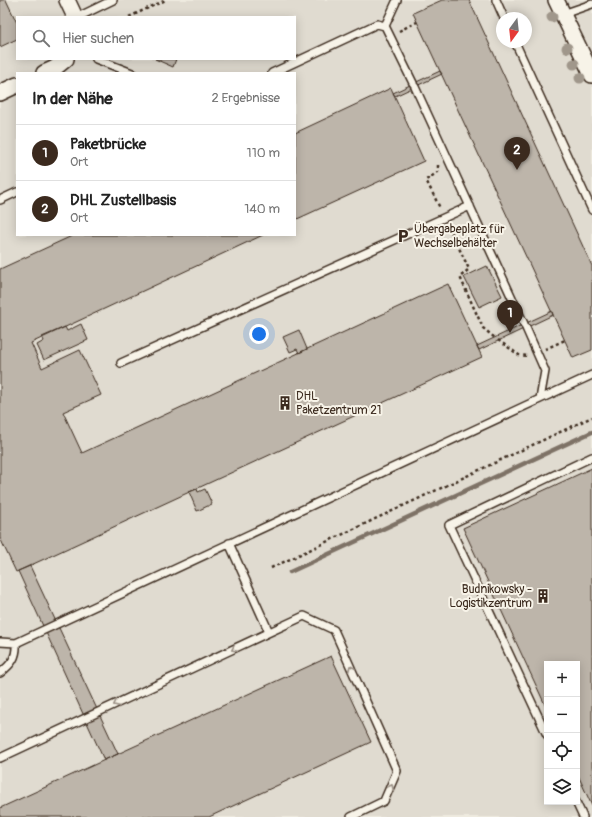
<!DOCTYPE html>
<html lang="de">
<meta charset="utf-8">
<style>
:root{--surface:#fff;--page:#f6f6f6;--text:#222;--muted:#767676;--line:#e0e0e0;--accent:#3b2a1e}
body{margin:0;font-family:Pangolin,sans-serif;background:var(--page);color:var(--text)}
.controls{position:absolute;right:12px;bottom:12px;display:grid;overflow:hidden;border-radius:0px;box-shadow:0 2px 10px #0003}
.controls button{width:36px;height:36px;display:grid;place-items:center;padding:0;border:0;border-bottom:1px solid var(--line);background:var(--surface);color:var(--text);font:20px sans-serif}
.compass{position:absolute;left:496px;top:12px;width:36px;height:36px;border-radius:50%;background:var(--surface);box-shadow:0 2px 10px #0003;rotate:195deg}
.you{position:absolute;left:259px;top:334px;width:14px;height:14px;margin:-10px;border:3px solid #fff;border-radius:50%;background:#1a73e8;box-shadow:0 0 0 6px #1a73e833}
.badge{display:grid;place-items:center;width:26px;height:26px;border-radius:50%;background:var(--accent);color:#fff;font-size:13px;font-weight:700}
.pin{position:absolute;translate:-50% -33px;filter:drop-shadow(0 1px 2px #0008)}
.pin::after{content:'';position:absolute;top:21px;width:14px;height:12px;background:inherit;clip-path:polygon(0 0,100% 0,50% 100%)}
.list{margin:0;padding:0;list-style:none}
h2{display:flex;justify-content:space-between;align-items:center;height:52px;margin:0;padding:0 16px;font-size:17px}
h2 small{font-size:13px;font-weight:400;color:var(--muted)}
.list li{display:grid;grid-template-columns:26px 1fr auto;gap:12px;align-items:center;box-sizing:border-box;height:56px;padding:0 16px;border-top:1px solid var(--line)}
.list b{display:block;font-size:15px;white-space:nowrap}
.list p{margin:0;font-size:13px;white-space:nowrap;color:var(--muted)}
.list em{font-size:13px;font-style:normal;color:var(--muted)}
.icon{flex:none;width:22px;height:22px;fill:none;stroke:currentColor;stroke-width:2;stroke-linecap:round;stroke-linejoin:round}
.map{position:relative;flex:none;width:592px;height:817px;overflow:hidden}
.search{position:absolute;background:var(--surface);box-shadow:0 2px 10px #0003;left:16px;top:16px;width:280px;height:44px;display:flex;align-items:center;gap:10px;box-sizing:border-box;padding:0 14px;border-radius:0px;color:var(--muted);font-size:15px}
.panel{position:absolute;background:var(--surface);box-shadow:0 2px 10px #0003;left:16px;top:72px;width:280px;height:164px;border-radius:0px}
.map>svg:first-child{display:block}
.built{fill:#e0dbd0;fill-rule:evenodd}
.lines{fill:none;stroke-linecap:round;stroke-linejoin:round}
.stream{stroke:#7e7266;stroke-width:4.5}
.building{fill:#bdb5aa;stroke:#3b2a1e}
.lane-casing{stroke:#3b2a1e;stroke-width:10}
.street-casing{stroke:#3b2a1e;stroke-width:18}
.path{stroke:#3b2a1e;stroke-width:2.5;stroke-dasharray:3 3;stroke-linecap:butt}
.lane{stroke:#f7f3e8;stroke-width:7}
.street{stroke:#f7f3e8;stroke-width:15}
.tree{fill:#a0978b}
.oneway{stroke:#998e83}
.labels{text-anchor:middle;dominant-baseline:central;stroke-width:4;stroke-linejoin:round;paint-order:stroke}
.poi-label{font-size:12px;fill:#3b2a1e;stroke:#f7f3e8;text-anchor:start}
</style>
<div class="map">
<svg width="592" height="817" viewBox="0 0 592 817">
<rect width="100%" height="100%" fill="#efebe0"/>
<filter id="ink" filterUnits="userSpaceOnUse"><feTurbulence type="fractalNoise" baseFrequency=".025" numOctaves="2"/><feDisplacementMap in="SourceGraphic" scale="8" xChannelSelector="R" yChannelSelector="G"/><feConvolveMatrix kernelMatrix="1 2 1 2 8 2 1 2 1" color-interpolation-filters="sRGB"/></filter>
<g filter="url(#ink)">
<path class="built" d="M0,0H592V817H0ZM17,17H295V59H17ZM502,18H526V42H502ZM17,73H295V235H17ZM547,664H577V802H547Z"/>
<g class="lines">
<path class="stream" d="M290,572L592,432"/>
</g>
<path class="building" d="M0,0H6L17,23V39L0,47Z
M442,0H469L592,266V350L573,358L413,13Z
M155,59H176L173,67Z
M440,71L442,74L395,96L393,93Z
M391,88L424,161L295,220V133Z
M74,235H263L31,343L42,368L80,350L101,395L63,412L82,453L448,284L482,357L16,572L0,538V269Z
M487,266L502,296L479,307L464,277Z
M552,311L553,315L479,350L477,346Z
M81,324L88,340L44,360L37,345L44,341L42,337L65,327L67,331Z
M299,330L307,349L299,353L297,349L290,352L283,337Z
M592,468V806L577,773V664H547V709L463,528Z
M197,489L198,492L205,489L212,504L197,511L189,492Z
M30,566L118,754L104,760L18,571Z
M331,656L371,742L209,817H0V808Z"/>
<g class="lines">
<defs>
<path id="lane" d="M496,0L504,18
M563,14L592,4
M78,17L113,0
M385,26L397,0
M515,42L592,210
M96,59L132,73
M272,73L377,24L385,26L413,83
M415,87L524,324
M0,200L17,192
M121,363L470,206
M540,399L592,375
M229,543L269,632
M0,642L16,643L540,399L545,371L526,328
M0,673C12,664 17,657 16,643
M547,735L449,525L592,457
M0,758L304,616L334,630L397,771L384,801L351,817
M576,802L583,817"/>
<path id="street" d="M67,0L75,17
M556,0L592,75
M44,73L55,68L66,59
M0,93L17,85"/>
</defs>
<use href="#lane" class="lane-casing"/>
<use href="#street" class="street-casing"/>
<path class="path" d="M129,17L166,0
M399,31L417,22
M438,165V172L426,180L440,208
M449,227L469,269L460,277L483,328L495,338
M498,340L519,355L528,356
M545,349L565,340
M271,568L592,417"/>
<use href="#lane" class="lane"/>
<use href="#street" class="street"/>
</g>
<g class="tree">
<circle cx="552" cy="17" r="5.5"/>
<circle cx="567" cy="48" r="5.5"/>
<circle cx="574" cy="64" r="5.5"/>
<circle cx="580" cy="78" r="5.5"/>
</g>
<defs><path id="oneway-chevron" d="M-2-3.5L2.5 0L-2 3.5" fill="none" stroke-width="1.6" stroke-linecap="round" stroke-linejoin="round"/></defs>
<g class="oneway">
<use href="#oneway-chevron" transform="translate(234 649) rotate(155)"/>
<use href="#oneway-chevron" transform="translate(351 668) rotate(-114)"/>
<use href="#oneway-chevron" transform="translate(116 704) rotate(155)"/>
<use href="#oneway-chevron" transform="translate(391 787) rotate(-66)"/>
</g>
</g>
<defs>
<symbol id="parking-bare" viewBox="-9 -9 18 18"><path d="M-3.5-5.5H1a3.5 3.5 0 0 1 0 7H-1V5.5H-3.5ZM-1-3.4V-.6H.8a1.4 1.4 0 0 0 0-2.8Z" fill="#3b2a1e" stroke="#f7f3e8" stroke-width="2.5" paint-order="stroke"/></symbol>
<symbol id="building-bare" viewBox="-9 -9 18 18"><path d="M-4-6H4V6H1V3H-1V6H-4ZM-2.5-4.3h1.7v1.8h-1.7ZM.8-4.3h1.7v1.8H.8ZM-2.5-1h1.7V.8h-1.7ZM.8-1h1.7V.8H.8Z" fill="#3b2a1e" stroke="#f7f3e8" stroke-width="2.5" paint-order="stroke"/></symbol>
</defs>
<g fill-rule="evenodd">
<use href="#parking-bare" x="393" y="226" width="20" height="20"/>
<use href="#building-bare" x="275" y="393" width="20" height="20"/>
<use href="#building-bare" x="533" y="586" width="20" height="20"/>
</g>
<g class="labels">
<g class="poi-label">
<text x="414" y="229">Übergabeplatz für<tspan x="414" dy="14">Wechselbehälter</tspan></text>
<text x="296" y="396">DHL<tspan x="296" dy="14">Paketzentrum 21</tspan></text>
<text x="532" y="589" text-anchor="end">Budnikowsky -<tspan x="532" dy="14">Logistikzentrum</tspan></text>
</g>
</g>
</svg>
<div class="controls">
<button>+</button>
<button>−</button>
<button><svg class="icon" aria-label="locate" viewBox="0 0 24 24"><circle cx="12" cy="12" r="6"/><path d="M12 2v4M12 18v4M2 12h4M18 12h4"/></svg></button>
<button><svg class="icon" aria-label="layers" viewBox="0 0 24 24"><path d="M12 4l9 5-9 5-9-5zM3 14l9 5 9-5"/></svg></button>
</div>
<svg class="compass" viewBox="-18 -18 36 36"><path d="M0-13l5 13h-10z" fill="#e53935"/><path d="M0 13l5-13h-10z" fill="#767676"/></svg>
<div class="you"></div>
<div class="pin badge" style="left:510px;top:333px">1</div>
<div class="pin badge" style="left:517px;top:170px">2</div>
<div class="search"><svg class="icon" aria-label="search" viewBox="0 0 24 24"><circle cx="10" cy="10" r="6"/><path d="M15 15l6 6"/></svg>Hier suchen</div>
<section class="panel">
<h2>In der Nähe<small>2 Ergebnisse</small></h2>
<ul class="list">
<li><span class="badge">1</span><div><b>Paketbrücke</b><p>Ort</p></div><em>110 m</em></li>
<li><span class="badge">2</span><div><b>DHL Zustellbasis</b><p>Ort</p></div><em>140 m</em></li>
</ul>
</section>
</div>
